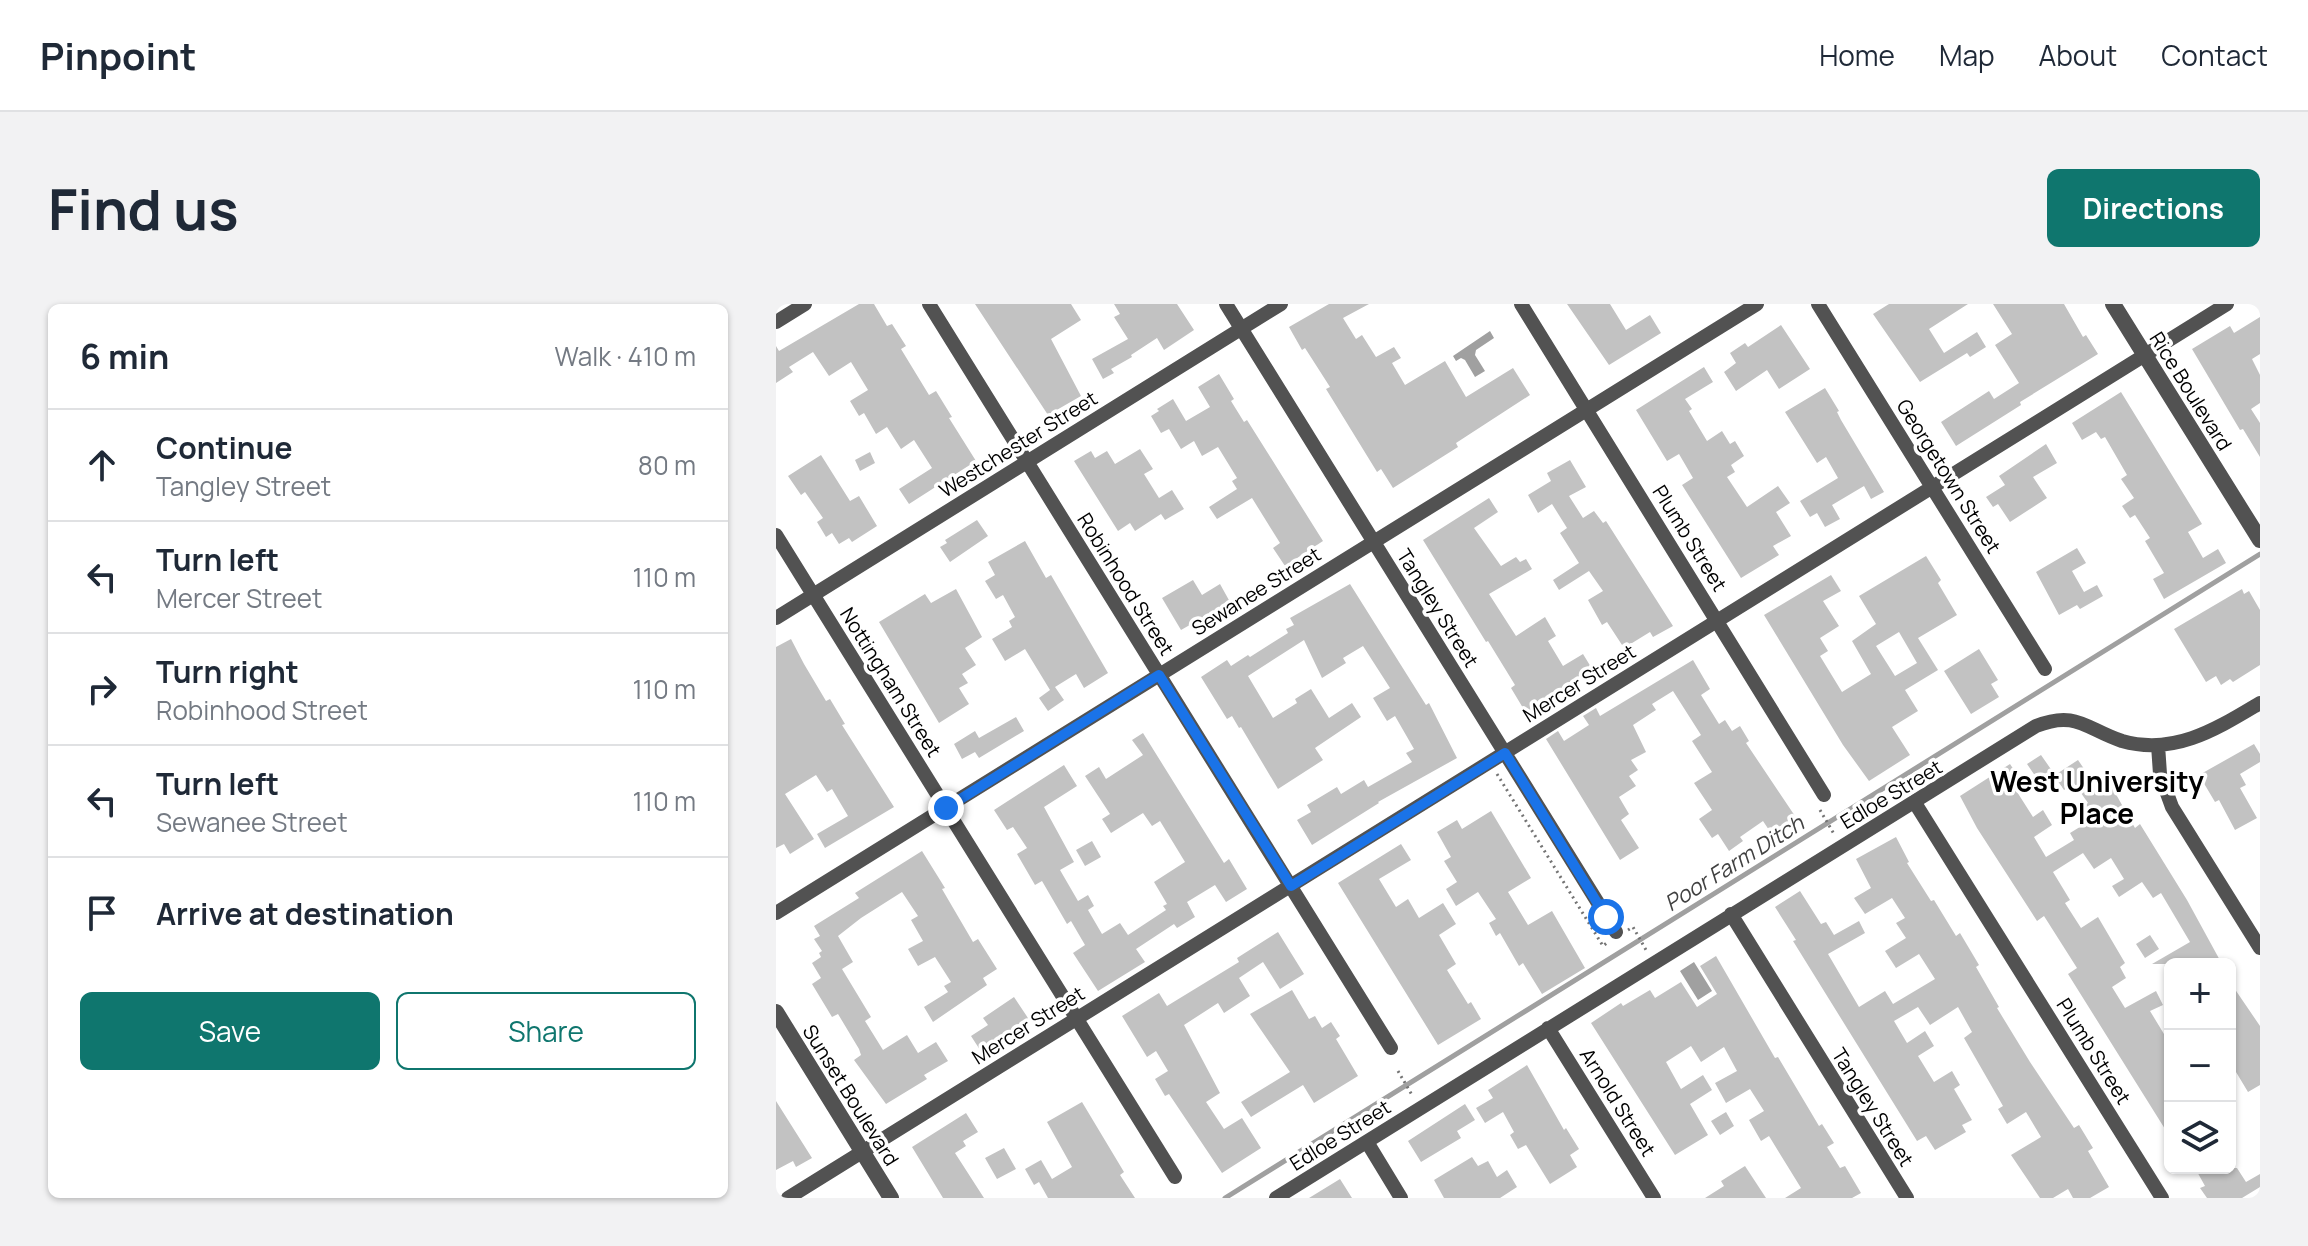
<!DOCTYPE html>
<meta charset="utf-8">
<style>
:root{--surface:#fff;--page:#f2f2f3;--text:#1f2937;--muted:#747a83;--line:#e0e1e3;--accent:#0f766e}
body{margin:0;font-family:Manrope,sans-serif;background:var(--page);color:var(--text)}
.controls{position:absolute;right:24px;bottom:24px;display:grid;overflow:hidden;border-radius:12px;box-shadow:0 2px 6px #0004}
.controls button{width:72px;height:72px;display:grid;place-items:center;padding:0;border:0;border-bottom:2px solid var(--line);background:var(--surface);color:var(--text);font:40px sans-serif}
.stop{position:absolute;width:24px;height:24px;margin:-18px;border:6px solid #1a73e8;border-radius:50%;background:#fff}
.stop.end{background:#1a73e8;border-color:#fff;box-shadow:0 2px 8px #0008}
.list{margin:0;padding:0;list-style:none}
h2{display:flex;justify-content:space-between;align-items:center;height:104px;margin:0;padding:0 32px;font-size:34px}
h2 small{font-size:26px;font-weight:400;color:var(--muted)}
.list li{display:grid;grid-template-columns:52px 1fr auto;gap:24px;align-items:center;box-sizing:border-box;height:112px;padding:0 32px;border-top:2px solid var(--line)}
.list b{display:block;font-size:30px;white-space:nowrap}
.list p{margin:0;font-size:26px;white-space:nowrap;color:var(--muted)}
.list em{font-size:26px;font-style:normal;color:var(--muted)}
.actions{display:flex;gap:16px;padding:24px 32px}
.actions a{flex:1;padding:18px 0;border:2px solid var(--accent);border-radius:12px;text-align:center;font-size:28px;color:var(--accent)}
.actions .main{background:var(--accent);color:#fff}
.icon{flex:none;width:44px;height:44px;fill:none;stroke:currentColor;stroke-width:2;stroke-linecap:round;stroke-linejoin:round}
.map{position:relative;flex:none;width:1484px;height:894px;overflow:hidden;border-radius:12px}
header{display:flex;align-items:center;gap:48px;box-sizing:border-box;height:112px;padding:0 40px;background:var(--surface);border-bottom:2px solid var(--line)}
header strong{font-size:38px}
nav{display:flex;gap:44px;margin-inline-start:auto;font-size:28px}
.intro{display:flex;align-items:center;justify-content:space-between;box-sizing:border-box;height:192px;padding:0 48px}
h1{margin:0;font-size:56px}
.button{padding:20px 36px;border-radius:12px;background:var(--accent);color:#fff;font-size:28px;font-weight:700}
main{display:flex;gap:48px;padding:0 48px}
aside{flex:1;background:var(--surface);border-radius:12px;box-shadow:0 2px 6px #0004}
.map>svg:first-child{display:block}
.water{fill:#a0a0a0}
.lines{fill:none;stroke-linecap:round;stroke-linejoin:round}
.stream{stroke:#a0a0a0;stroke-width:5}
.building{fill:#c2c2c2;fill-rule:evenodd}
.path{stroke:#747474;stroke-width:3;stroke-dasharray:2 4;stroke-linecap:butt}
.minor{stroke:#525252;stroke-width:14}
.tertiary{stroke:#525252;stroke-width:16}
.route{stroke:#1a73e8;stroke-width:10}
.labels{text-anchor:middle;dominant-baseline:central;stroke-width:7;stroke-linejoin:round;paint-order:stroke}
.street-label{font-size:20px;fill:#000;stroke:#fff}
.water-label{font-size:22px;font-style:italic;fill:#414141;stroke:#fff}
.district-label{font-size:28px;font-weight:bold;fill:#000;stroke:#fff}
</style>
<header>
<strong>Pinpoint</strong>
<nav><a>Home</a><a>Map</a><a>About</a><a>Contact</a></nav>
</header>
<div class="intro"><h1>Find us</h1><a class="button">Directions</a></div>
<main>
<aside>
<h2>6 min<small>Walk · 410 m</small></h2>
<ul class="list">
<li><svg class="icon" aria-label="ahead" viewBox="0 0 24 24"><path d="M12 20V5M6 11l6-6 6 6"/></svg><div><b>Continue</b><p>Tangley Street</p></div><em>80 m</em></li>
<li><svg class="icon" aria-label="left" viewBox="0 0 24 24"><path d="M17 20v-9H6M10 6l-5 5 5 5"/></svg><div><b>Turn left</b><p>Mercer Street</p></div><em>110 m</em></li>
<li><svg class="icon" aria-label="right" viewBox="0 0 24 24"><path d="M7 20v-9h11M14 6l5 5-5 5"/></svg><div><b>Turn right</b><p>Robinhood Street</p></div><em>110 m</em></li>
<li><svg class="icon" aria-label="left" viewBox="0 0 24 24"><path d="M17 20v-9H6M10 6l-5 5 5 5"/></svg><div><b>Turn left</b><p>Sewanee Street</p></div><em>110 m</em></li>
<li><svg class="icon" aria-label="arrive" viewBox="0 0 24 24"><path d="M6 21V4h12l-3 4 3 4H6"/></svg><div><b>Arrive at destination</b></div></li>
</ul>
<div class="actions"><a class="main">Save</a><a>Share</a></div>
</aside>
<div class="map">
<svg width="1484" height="894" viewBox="0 0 1484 894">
<rect width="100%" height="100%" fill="#fff"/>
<path class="water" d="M714,27L718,34L700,46L699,51L709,67L699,73L689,56L685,54L680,57L677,52Z
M918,658L936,687L922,696L904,667Z"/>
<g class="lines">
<path class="stream" d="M449,894L1484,250"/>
</g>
<path class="building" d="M83,0H98L111,22L116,20L130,42L125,45L153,91L160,87L176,113L173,114L200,157L133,200L123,185L156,164L138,136L125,145L111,123L100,130L88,109L83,112L74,97L92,86L75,58L53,72L37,48L13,63L17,68L0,79V42L3,47Z
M199,0H295L305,16L275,35L305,92L272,111Z
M338,0H401L418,26L388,46L381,34L355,51L356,53L335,65L338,69L327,75L316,55L352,35L338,13L344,10Z
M553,0H593L567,14L580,35L586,31L600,53L618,43L625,54L616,59L629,81L669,57L690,93L737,64L754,91L680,139L682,143L617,184L605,165L601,168L550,85L554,83L529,44L526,46L513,23Z
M791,0H834L850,26L874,11L885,29L833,61Z
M1113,0H1192L1153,25L1168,49L1201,28L1210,43L1194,53L1191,49L1144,78L1097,10Z
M1217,0H1288L1307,33L1310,31L1322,50L1244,98L1245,101L1180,142L1165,118L1213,87L1218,95L1243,79L1219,41L1236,30Z
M1484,13V50L1476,55L1484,71V99L1475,105L1484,119V153L1467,125L1464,126L1416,45L1454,22L1458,29Z
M1005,21L1034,65L1003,85L991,66L960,87L948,68L960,59L954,49L969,39L972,43Z
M928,63L937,78L909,95L916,105L913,107L931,137L946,127L954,140L959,137L968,152L955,161L959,168L951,173L971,203L1002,182L1014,199L1000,208L1015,232L997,242L1003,251L965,274L906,181L917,174L903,150L891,157L860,106Z
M443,70L458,95L455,97L468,118L471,116L547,237L509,262L497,244L504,239L476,194L441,215L433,203L461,185L456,177L461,174L442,143L426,152L418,137L405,145L393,125L385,129L375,112L383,107L381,105L397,95L410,117L434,103L422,83Z
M1049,84L1063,107L1061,108L1065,116L1108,188L1095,195L1088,182L1056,201L1064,215L1049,223L1041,209L1034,213L1024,197L1062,174L1050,153L1041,159L1009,108Z
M1345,88L1426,220L1412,228L1427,254L1442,245L1450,259L1388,295L1377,275L1388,269L1369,237L1374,234L1359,211L1354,214L1346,202L1358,194L1345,175L1351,171L1329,133L1325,135L1320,128L1306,136L1296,119Z
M1270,140L1281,159L1257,173L1271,194L1234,218L1222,200L1217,203L1210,193L1229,181L1223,172Z
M364,145L377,165L368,170L383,194L396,186L408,205L389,216L385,210L359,227L354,219L342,227L298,157L315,147L319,154L331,147L339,160Z
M94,148L99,159L84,167L79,156Z
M45,151L74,197L83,192L101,222L76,238L73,234L63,240L56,229L50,233L41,218L47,214L29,188L25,191L12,172Z
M794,156L810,183L793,192L807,214L818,207L827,219L830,217L897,322L877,333L874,328L848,344L831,318L826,321L812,296L827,287L813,267L783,286L777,276L803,259L784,229L791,224L776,200L762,209L752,191L775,177L771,169Z
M713,194L722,208L698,224L725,262L740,253L744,258L750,255L756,265L713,290L740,332L769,313L780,332L772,337L787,362L807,350L818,368L750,409L735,384L739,381L712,337L710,338L647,236Z
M201,216L212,232L174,258L164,243L171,239L169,236Z
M249,237L270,274L275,271L332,369L308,384L300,370L279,383L288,396L272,407L263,394L274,386L249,345L229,357L216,335L236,323L233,317L239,313L227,291L220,295L209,277L219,271L212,258Z
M1301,244L1310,259L1296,267L1308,288L1321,281L1327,292L1304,305L1301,301L1283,311L1260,268Z
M1150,252L1165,276L1162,279L1181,311L1142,334L1162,366L1129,386L1142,407L1116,423L1134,451L1093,477L1067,441L988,311L1055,271L1065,287L1047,297L1063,322L1044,334L1052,347L1044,352L1066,388L1095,370L1076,337L1100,320L1083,292ZM1123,328L1141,359L1119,372L1100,342Z
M417,276L426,291L444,280L454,298L405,326L386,294Z
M574,280L650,401L653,399L681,454L602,498L603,499L536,541L521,516L535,508L531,501L561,483L565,490L588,476L592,483L636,458L630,449L638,445L619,412L611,417L597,394L614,384L587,342L567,354L570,359L546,374L528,336L472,372L497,414L521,399L519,395L535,385L553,414L576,399L585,413L539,444L547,456L502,485L465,423L463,424L456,412L451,415L425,373L451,356L455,362L472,351L474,353L512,329L510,325L518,321L514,314Z
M180,285L206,333L189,344L200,361L186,370L192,379L183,384L193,400L163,419L103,318L149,290L155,299Z
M1466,285L1468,290L1473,287L1484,306V361L1457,378L1454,375L1445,381L1440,372L1430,378L1398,325Z
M15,335L28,360L50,397L54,395L69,420L66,421L118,503L49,544L41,530L72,512L56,485L51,488L40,471L9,490L38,535L14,550L8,540L0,544V343Z
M1203,345L1222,376L1215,380L1223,393L1195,410L1168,367Z
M917,356L934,385L925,391L943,420L949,416L956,427L964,422L973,437L970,439L1021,515L997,532L987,517L964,533L967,537L953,547L942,530L936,534L923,515L936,506L918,479L936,468L916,437L925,431L897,387L876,400L880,406L857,421L870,448L855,456L862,466L853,472L860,482L843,493L853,510L845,516L863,544L844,556L770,435L782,427L788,437L813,421L807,412L820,404L824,412Z
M240,413L248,427L203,454L199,448L186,455L178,440L199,427L203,434Z
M367,429L448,559L453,555L471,585L450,598L439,581L411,598L419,613L401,624L398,620L360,645L369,658L322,687L297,649L309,641L295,617L291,620L266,577L259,581L241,550L251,544L237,523L231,526L218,506L288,461L301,482L268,503L298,558L284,566L302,597L312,591L318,602L312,606L326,630L344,619L352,631L390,606L387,602L391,600L378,578L409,558L384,517L376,522L367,509L335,529L326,515L334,510L309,472L323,463L330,475L367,451L356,436Z
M1478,440L1484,450V458L1464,470L1470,481L1464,484L1481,514L1459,526L1443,496L1439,498L1423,471Z
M1265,451L1279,471L1302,456L1326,491L1337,485L1359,524L1364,520L1411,596L1446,660H1376L1414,638L1385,589L1377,594L1366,578L1343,593L1336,582L1348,575L1335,554L1318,565L1307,549L1277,568L1294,596L1289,599L1305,624L1322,613L1349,659L1344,663L1350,674L1336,683L1349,704L1380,687L1387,701L1374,707L1388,730L1394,726V833L1292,670L1301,664L1268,612L1261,617L1201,524L1184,492L1234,460L1244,475L1236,480L1257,513L1267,506L1276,521L1258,533L1270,553L1298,536L1294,529L1312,518L1304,504L1312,499L1298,479L1288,486L1281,476L1268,485L1251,460Z
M715,507L755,574L732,588L752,621L776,607L809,664L766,690L747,659L743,662L724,629L720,632L713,619L720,615L702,588L680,602L670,585L681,578L668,557L675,553L661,528L681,516L686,525Z
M1120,533L1133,558L1131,559L1155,597L1158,596L1180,632L1184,629L1203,661L1200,663L1223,703L1221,704L1254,758L1298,824L1303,821L1317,844L1312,847L1333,883L1314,894H1297L1292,885L1277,894H1264L1235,851L1265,833L1250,808L1231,820L1222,805L1227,802L1188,734L1196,728L1182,703L1154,721L1142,703L1118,717L1131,739L1149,727L1158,742L1142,752L1158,778L1176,767L1184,781L1178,785L1196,816L1186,821L1190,828L1159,846L1150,832L1141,837L1017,637L1020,636L999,603L1024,587L1045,620L1050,618L1058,631L1083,617L1089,629L1052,650L1083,703L1109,687L1117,700L1159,675L1143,650L1120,664L1109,647L1130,634L1120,619L1129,614L1116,594L1089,610L1078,594L1095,584L1080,555Z
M316,537L325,553L309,562L300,546Z
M625,540L635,556L603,575L620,603L632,595L643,614L667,599L680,620L663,631L680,660L671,666L692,700L695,698L705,715L662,741L562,579Z
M146,547L169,584L166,585L197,638L202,635L221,665L207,674L211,681L157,718L148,703L172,688L168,682L175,678L159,653L142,662L132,645L147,637L135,616L142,612L126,588L85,614L62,632L77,658L66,665L95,713L89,717L107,746L131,731L142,749L160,738L172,757L148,771L151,775L110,800L78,756L85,751L83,745L62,710L56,713L36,680L45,674L36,659L45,653L43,649L46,647L38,635L44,632L38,622L83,594L79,589Z
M502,628L528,670L504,685L487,658L463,674L474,692L448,709L442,699L408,721L444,789L430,798L448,825L466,814L485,844L446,869L393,790L389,792L379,775L392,767L380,747L371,753L346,712L383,689L391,702L463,658L461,654Z
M1374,631L1383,645L1369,654L1360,640Z
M940,652L999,754L1002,753L1043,822L1046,820L1058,839L1051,843L1064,864L1069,862L1085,889L1076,894H1009L1025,884L993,832L985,837L973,816L988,807L974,785L950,799L939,779L961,767L948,743L925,758L915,742L890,758L905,785L927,771L936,786L914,800L932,831L899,851L815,719L845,699L847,702L874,686L879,694L905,678L921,703L941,690L924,662Z
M1454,678L1484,722V781L1472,788L1454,758L1460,753L1454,743Z
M516,686L533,715L539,712L546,724L555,718L564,732L560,735L582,772L538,799L527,781L475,813L465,798L514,768L474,710Z
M238,693L254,717L206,749L195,732L212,721L207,714Z
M751,761L788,826L790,824L803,845L794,851L801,863L774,880L750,841L742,845L734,831L738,828L727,808L709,819L700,804L717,794L712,786Z
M0,797L36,854L20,863L17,857L0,866Z
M306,798L348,868L344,871L359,894H272L263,878L258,881L249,865L265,856L276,875L296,863L271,818Z
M689,800L699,816L681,827L685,834L645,858L632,837Z
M950,808L958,822L944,831L935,817Z
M190,809L202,828L187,837L190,842L179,849L208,894H167L136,843Z
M228,844L240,865L221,875L209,854Z
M696,853L702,862L712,857L721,873L731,866L741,883L724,894H668L658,876Z
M969,862L990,894H929L948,882L945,877Z
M1419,864H1461L1470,878L1484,870V883L1466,894H1431L1424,884L1429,882Z
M564,875L576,894H533Z"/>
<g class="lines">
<path class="path" d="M721,470L827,642L832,638
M1044,506L1058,530
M852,626L857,623L870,646
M622,767L636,791"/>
<path class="minor" d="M153,0L615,744
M450,0L840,628
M745,0L1048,491
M1042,0L1269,365
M0,18L29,0
M0,231L399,873
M0,314L505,0
M1382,441L1384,470L1396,503L1484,644
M1139,499L1386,894
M0,609L981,0
M955,610L1131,894
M772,724L878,894
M591,838L625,894
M12,894L1451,0
M500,894L1260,422C1300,406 1310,425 1346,437C1399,452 1442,424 1484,399"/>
<path class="tertiary" d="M1337,0L1484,236
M0,708L115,894"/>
</g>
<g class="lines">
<path class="route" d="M170,504L383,371L515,582L729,449L830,613"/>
</g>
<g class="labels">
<g class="street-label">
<text transform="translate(1415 87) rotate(58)">Rice Boulevard</text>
<text transform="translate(242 140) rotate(-32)">Westchester Street</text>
<text transform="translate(1173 172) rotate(58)">Georgetown Street</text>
<text transform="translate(914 234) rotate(58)">Plumb Street</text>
<text transform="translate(350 280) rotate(58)">Robinhood Street</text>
<text transform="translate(480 287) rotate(-32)">Sewanee Street</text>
<text transform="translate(662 304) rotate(58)">Tangley Street</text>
<text transform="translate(115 378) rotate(58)">Nottingham Street</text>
<text transform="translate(803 379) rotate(-32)">Mercer Street</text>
<text transform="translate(1115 490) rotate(-31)">Edloe Street</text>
<text transform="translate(252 721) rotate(-32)">Mercer Street</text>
<text transform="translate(1318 747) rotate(58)">Plumb Street</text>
<text transform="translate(75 791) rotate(58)">Sunset Boulevard</text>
<text transform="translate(842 798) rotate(58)">Arnold Street</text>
<text transform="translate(1097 803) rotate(58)">Tangley Street</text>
<text transform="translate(564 831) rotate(-32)">Edloe Street</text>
</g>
<g class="water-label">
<text transform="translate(958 559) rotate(-32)">Poor Farm Ditch</text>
</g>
<g class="district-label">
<text x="1321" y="477">West University<tspan x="1321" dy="32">Place</tspan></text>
</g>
</g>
</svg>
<div class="controls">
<button>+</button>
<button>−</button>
<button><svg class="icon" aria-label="layers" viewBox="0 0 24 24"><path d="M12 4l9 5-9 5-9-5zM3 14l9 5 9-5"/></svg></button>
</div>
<div class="stop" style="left:830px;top:613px"></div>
<div class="stop end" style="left:170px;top:504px"></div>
</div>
</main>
